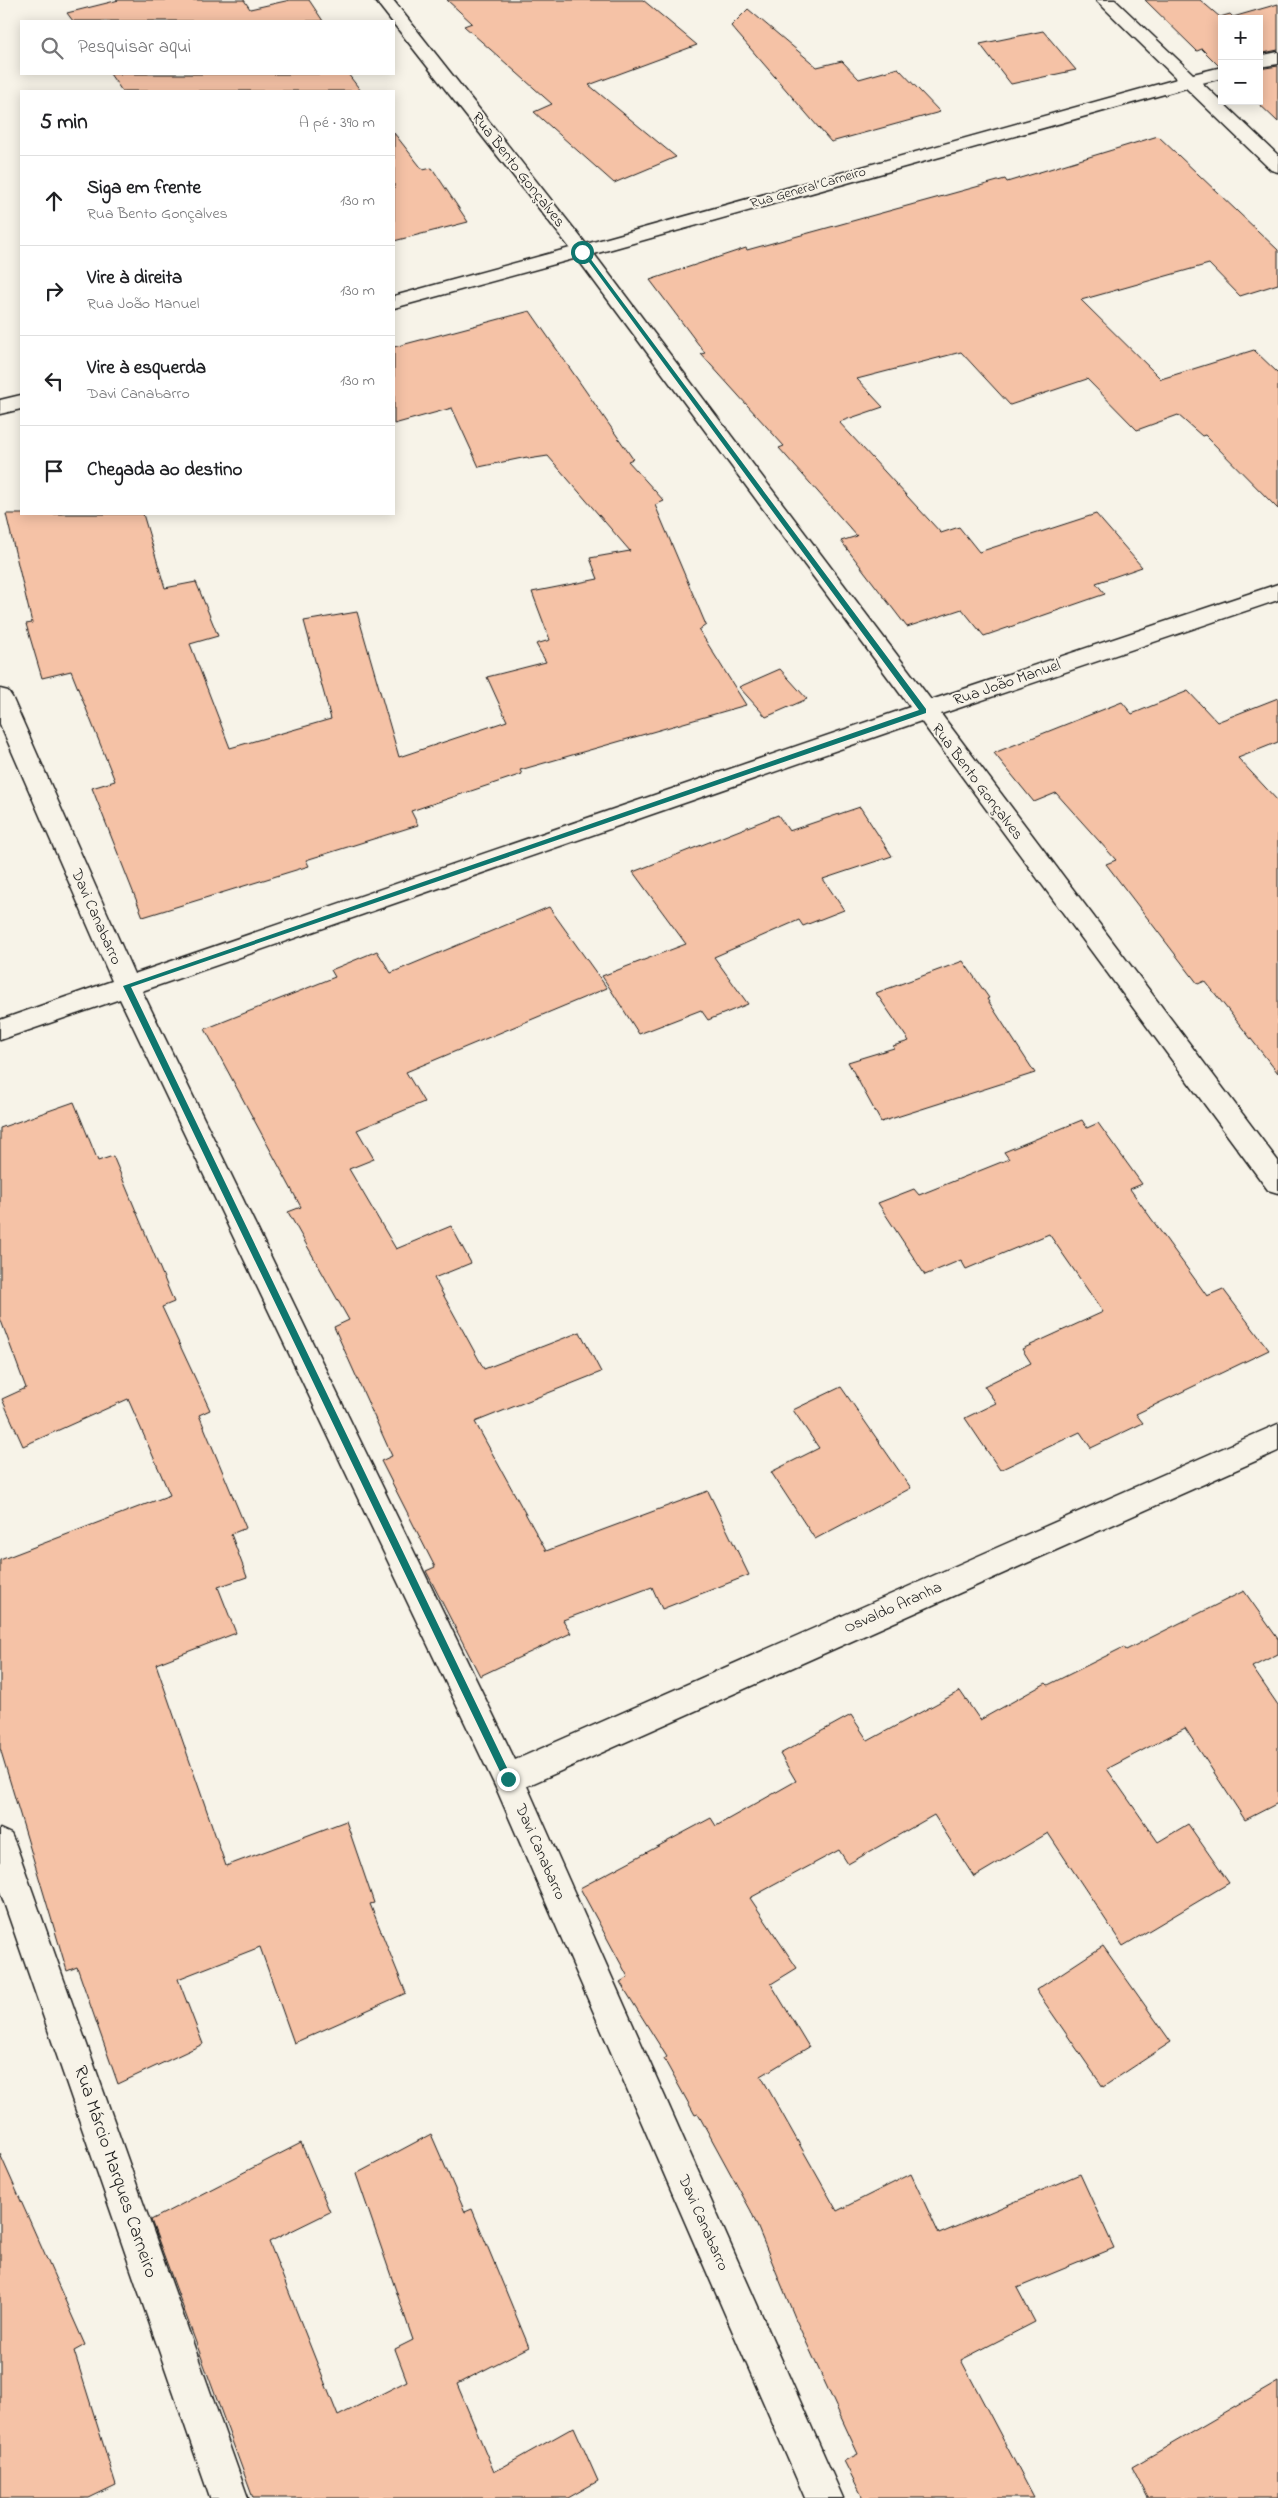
<!DOCTYPE html>
<html lang="pt">
<meta charset="utf-8">
<style>
:root{--surface:#fff;--page:#f2f2f2;--text:#202124;--muted:#757577;--line:#e0e0e0}
body{margin:0;font-family:"Indie Flower",sans-serif;background:var(--page);color:var(--text)}
.controls{position:absolute;right:15px;top:15px;display:grid;overflow:hidden;border-radius:0px;box-shadow:0 2px 12px #0003}
.controls button{width:45px;height:45px;display:grid;place-items:center;padding:0;border:0;border-bottom:1px solid var(--line);background:var(--surface);color:var(--text);font:25px sans-serif}
.stop{position:absolute;width:15px;height:15px;margin:-11px;border:4px solid #0f766e;border-radius:50%;background:#fff}
.stop.end{background:#0f766e;border-color:#fff;box-shadow:0 1px 5px #0008}
.list{margin:0;padding:0;list-style:none}
h2{display:flex;justify-content:space-between;align-items:center;height:65px;margin:0;padding:0 20px;font-size:21px}
h2 small{font-size:16px;font-weight:400;color:var(--muted)}
.list li{display:grid;grid-template-columns:32px 1fr auto;gap:15px;align-items:center;box-sizing:border-box;height:90px;padding:0 20px;border-top:1px solid var(--line)}
.list b{display:block;font-size:19px;white-space:nowrap}
.list p{margin:0;font-size:16px;white-space:nowrap;color:var(--muted)}
.list em{font-size:16px;font-style:normal;color:var(--muted)}
.icon{flex:none;width:28px;height:28px;fill:none;stroke:currentColor;stroke-width:2;stroke-linecap:round;stroke-linejoin:round}
.map{position:relative;flex:none;width:1278px;height:2498px;overflow:hidden}
.search{position:absolute;background:var(--surface);box-shadow:0 2px 12px #0003;left:20px;top:20px;width:375px;height:55px;display:flex;align-items:center;gap:12px;box-sizing:border-box;padding:0 18px;border-radius:0px;color:var(--muted);font-size:19px}
.panel{position:absolute;background:var(--surface);box-shadow:0 2px 12px #0003;left:20px;top:90px;width:375px;height:425px;border-radius:0px}
.map>svg:first-child{display:block}
.building{fill:#f5c2a6;stroke:#1c1c1c}
.lines{fill:none;stroke-linecap:round;stroke-linejoin:round}
.minor-casing{stroke:#1c1c1c;stroke-width:3}
.minor{fill:#f7f3e8;fill-rule:evenodd}
.route{fill:#0f766e}
.labels{text-anchor:middle;dominant-baseline:central;stroke-width:4;stroke-linejoin:round;paint-order:stroke}
.far-street-label{font-size:14px;fill:#1c1c1c;stroke:#f7f3e8}
.street-label{font-size:16px;fill:#1c1c1c;stroke:#f7f3e8}
.near-street-label{font-size:19px;fill:#1c1c1c;stroke:#f7f3e8}
</style>
<div class="map">
<svg width="1278" height="2498" viewBox="0 0 1278 2498">
<rect width="100%" height="100%" fill="#f7f3e8"/>
<filter id="ink" filterUnits="userSpaceOnUse"><feTurbulence type="fractalNoise" baseFrequency=".02" numOctaves="2"/><feDisplacementMap in="SourceGraphic" scale="10" xChannelSelector="R" yChannelSelector="G"/><feConvolveMatrix kernelMatrix="1 2 1 2 8 2 1 2 1" color-interpolation-filters="sRGB"/></filter>
<g filter="url(#ink)">
<path class="building" d="M119,0H244L250,9L290,0H309L323,21H73L67,13Z
M447,0H643L697,45L589,85L676,157L614,183L534,112L552,104L464,26L472,23Z
M1145,0H1200L1220,17L1230,14L1233,17L1278,4V50L1259,54V19H1222V65L1219,66L1202,49L1197,51Z
M748,9L817,67L842,61L859,79L898,68L940,112L831,142L731,26Z
M1043,31L1076,70L1011,84L980,44Z
M1278,66V122L1256,101H1259V69Z
M110,74H348L361,91H122Z
M394,133L423,170L432,168L468,222L394,241Z
M1158,136L1278,250V284L1240,296L1209,264L1081,300L1161,379L1254,350L1278,373V509L1205,435L1202,436L1178,415L1137,430L1087,379L1010,405L961,352L857,379L883,407L839,422L941,533L959,527L979,552L1096,514L1142,567L1096,583L1105,594L984,636L962,609L907,627L841,541L857,536L779,448L784,446L701,354L705,353L650,280L746,248L747,250L1005,179L1007,182Z
M530,311L633,459L628,461L664,501L655,505L706,625L699,630L746,705L520,770L522,774L411,811L418,825L306,860L309,866L143,917L92,788L115,781L71,671L42,678L26,624L32,623L6,514H143L165,588L196,582L218,636L190,644L230,748L331,719L304,621L357,612L399,757L507,721L487,677L546,662L536,644L550,640L532,592L598,579L590,558L630,551L548,456L528,459L527,457L479,467L452,408L394,424V347Z
M780,669L807,699L766,717L739,687Z
M1188,691L1217,722L1278,698V742L1238,758L1278,801V1073L1205,981L1198,984L1106,864L1116,860L1056,793L1034,802L994,753L1122,702L1132,714Z
M860,807L892,856L823,879L844,910L803,926L799,920L714,957L748,1004L708,1020L701,1010L639,1034L602,976L686,944L633,872L778,815L789,831Z
M549,907L607,988L406,1072L424,1102L357,1130L374,1159L349,1169L396,1249L451,1226L471,1263L434,1278L484,1369L580,1332L601,1372L475,1422L546,1551L708,1491L749,1575L662,1609L652,1587L563,1620L571,1633L480,1676L426,1571L435,1567L381,1461L392,1456L334,1327L349,1320L288,1212L301,1207L205,1029L335,977L331,970L377,951L391,973Z
M963,961L989,998L987,999L1035,1073L881,1122L848,1062L894,1048L893,1046L909,1041L876,993Z
M74,1102L98,1161L113,1156L174,1302L162,1307L210,1410L199,1415L246,1528L231,1534L247,1577L218,1587L236,1633L156,1664L226,1866L346,1821L374,1903L370,1904L406,1993L294,2043L260,1947L178,1979L203,2044L118,2084L77,1967L67,1971L0,1748V1560L170,1495L128,1399L23,1446L2,1399L26,1388L0,1318V1128Z
M1082,1120L1087,1128L1098,1123L1142,1184L1130,1189L1207,1296L1223,1289L1269,1350L1136,1414L1143,1423L1091,1448L1080,1432L1000,1470L965,1418L996,1403L984,1386L1031,1363L1022,1349L1103,1312L1049,1234L966,1269L961,1260L925,1275L878,1203L914,1189L919,1195L1009,1159L1004,1152Z
M841,1387L911,1488L815,1539L771,1472L819,1448L793,1410Z
M1244,1591L1278,1639V1654L1252,1667L1278,1705V1803L1245,1820L1185,1728L1107,1769L1158,1842L1188,1824L1229,1883L1123,1946L1048,1833L974,1877L934,1815L848,1864L839,1850L750,1898L797,1968L771,1984L809,2047L761,2076L837,2211L911,2174L939,2234L1080,2174L1114,2248L1017,2288L1035,2322L961,2360L1034,2498H863L844,2461L858,2454L796,2320L751,2211L698,2114L695,2115L664,2059L667,2057L620,1982L628,1977L580,1888L711,1818L716,1826L796,1781L780,1754L851,1715L868,1741L960,1691L980,1720L1046,1683L1048,1685L1124,1647L1126,1650Z
M1103,1946L1171,2042L1103,2087L1036,1990Z
M431,2134L465,2212L472,2209L529,2347L457,2384L494,2472L574,2427L598,2481L568,2498H253L151,2220L301,2143L330,2212L269,2242L338,2416L407,2381L395,2349L413,2340L356,2174Z
M0,2154L85,2345L74,2351L116,2485L89,2498H0Z
M1278,2382V2498H1148L1132,2467Z"/>
<g class="lines">
<defs>
<path id="minor" d="M375,0H393L586,244L1177,79L1096,0H1115L1193,74L1222,67V78L1202,83L1278,155V172L1271,170L1186,88L594,254L931,700L1278,584V600L941,714L1278,1161V1193L1268,1190L921,721L142,991L515,1760L1278,1424V1451L527,1786L843,2498H805L497,1790L120,999L0,1040V1020L112,981L0,724V689L8,691L12,697L134,974L910,707L577,258L394,308V296L570,248Z
M1278,52V64L1259,67V56Z
M21,395V409L0,414V400Z
M0,1829L11,1834L16,1845L248,2498H210L0,1891Z"/>
</defs>
<use href="#minor" class="minor-casing"/>
<use href="#minor" class="minor"/>
</g>
</g>
<path class="route" d="M580,250H584L926,709V713L131,987L511,1776L513,1779L508,1784L505,1782L123,986L919,710Z"/>
<g class="labels">
<g class="far-street-label">
<text transform="translate(808 188) rotate(-16)">Rua General Carneiro</text>
</g>
<g class="street-label">
<text transform="translate(518 170) rotate(52)">Rua Bento Gonçalves</text>
<text transform="translate(1007 683) rotate(-19)">Rua João Manuel</text>
<text transform="translate(977 782) rotate(53)">Rua Bento Gonçalves</text>
<text transform="translate(96 917) rotate(66)">Davi Canabarro</text>
<text transform="translate(893 1608) rotate(-24)">Osvaldo Aranha</text>
<text transform="translate(540 1852) rotate(66)">Davi Canabarro</text>
<text transform="translate(703 2223) rotate(66)">Davi Canabarro</text>
</g>
<g class="near-street-label">
<text transform="translate(115 2172) rotate(71)">Rua Márcio Marques Carneiro</text>
</g>
</g>
</svg>
<div class="controls">
<button>+</button>
<button>−</button>
</div>
<div class="stop" style="left:582px;top:252px"></div>
<div class="stop end" style="left:508px;top:1779px"></div>
<div class="search"><svg class="icon" aria-label="search" viewBox="0 0 24 24"><circle cx="10" cy="10" r="6"/><path d="M15 15l6 6"/></svg>Pesquisar aqui</div>
<section class="panel">
<h2>5 min<small>A pé · 390 m</small></h2>
<ul class="list">
<li><svg class="icon" aria-label="ahead" viewBox="0 0 24 24"><path d="M12 20V5M6 11l6-6 6 6"/></svg><div><b>Siga em frente</b><p>Rua Bento Gonçalves</p></div><em>130 m</em></li>
<li><svg class="icon" aria-label="right" viewBox="0 0 24 24"><path d="M7 20v-9h11M14 6l5 5-5 5"/></svg><div><b>Vire à direita</b><p>Rua João Manuel</p></div><em>130 m</em></li>
<li><svg class="icon" aria-label="left" viewBox="0 0 24 24"><path d="M17 20v-9H6M10 6l-5 5 5 5"/></svg><div><b>Vire à esquerda</b><p>Davi Canabarro</p></div><em>130 m</em></li>
<li><svg class="icon" aria-label="arrive" viewBox="0 0 24 24"><path d="M6 21V4h12l-3 4 3 4H6"/></svg><div><b>Chegada ao destino</b></div></li>
</ul>
</section>
</div>
